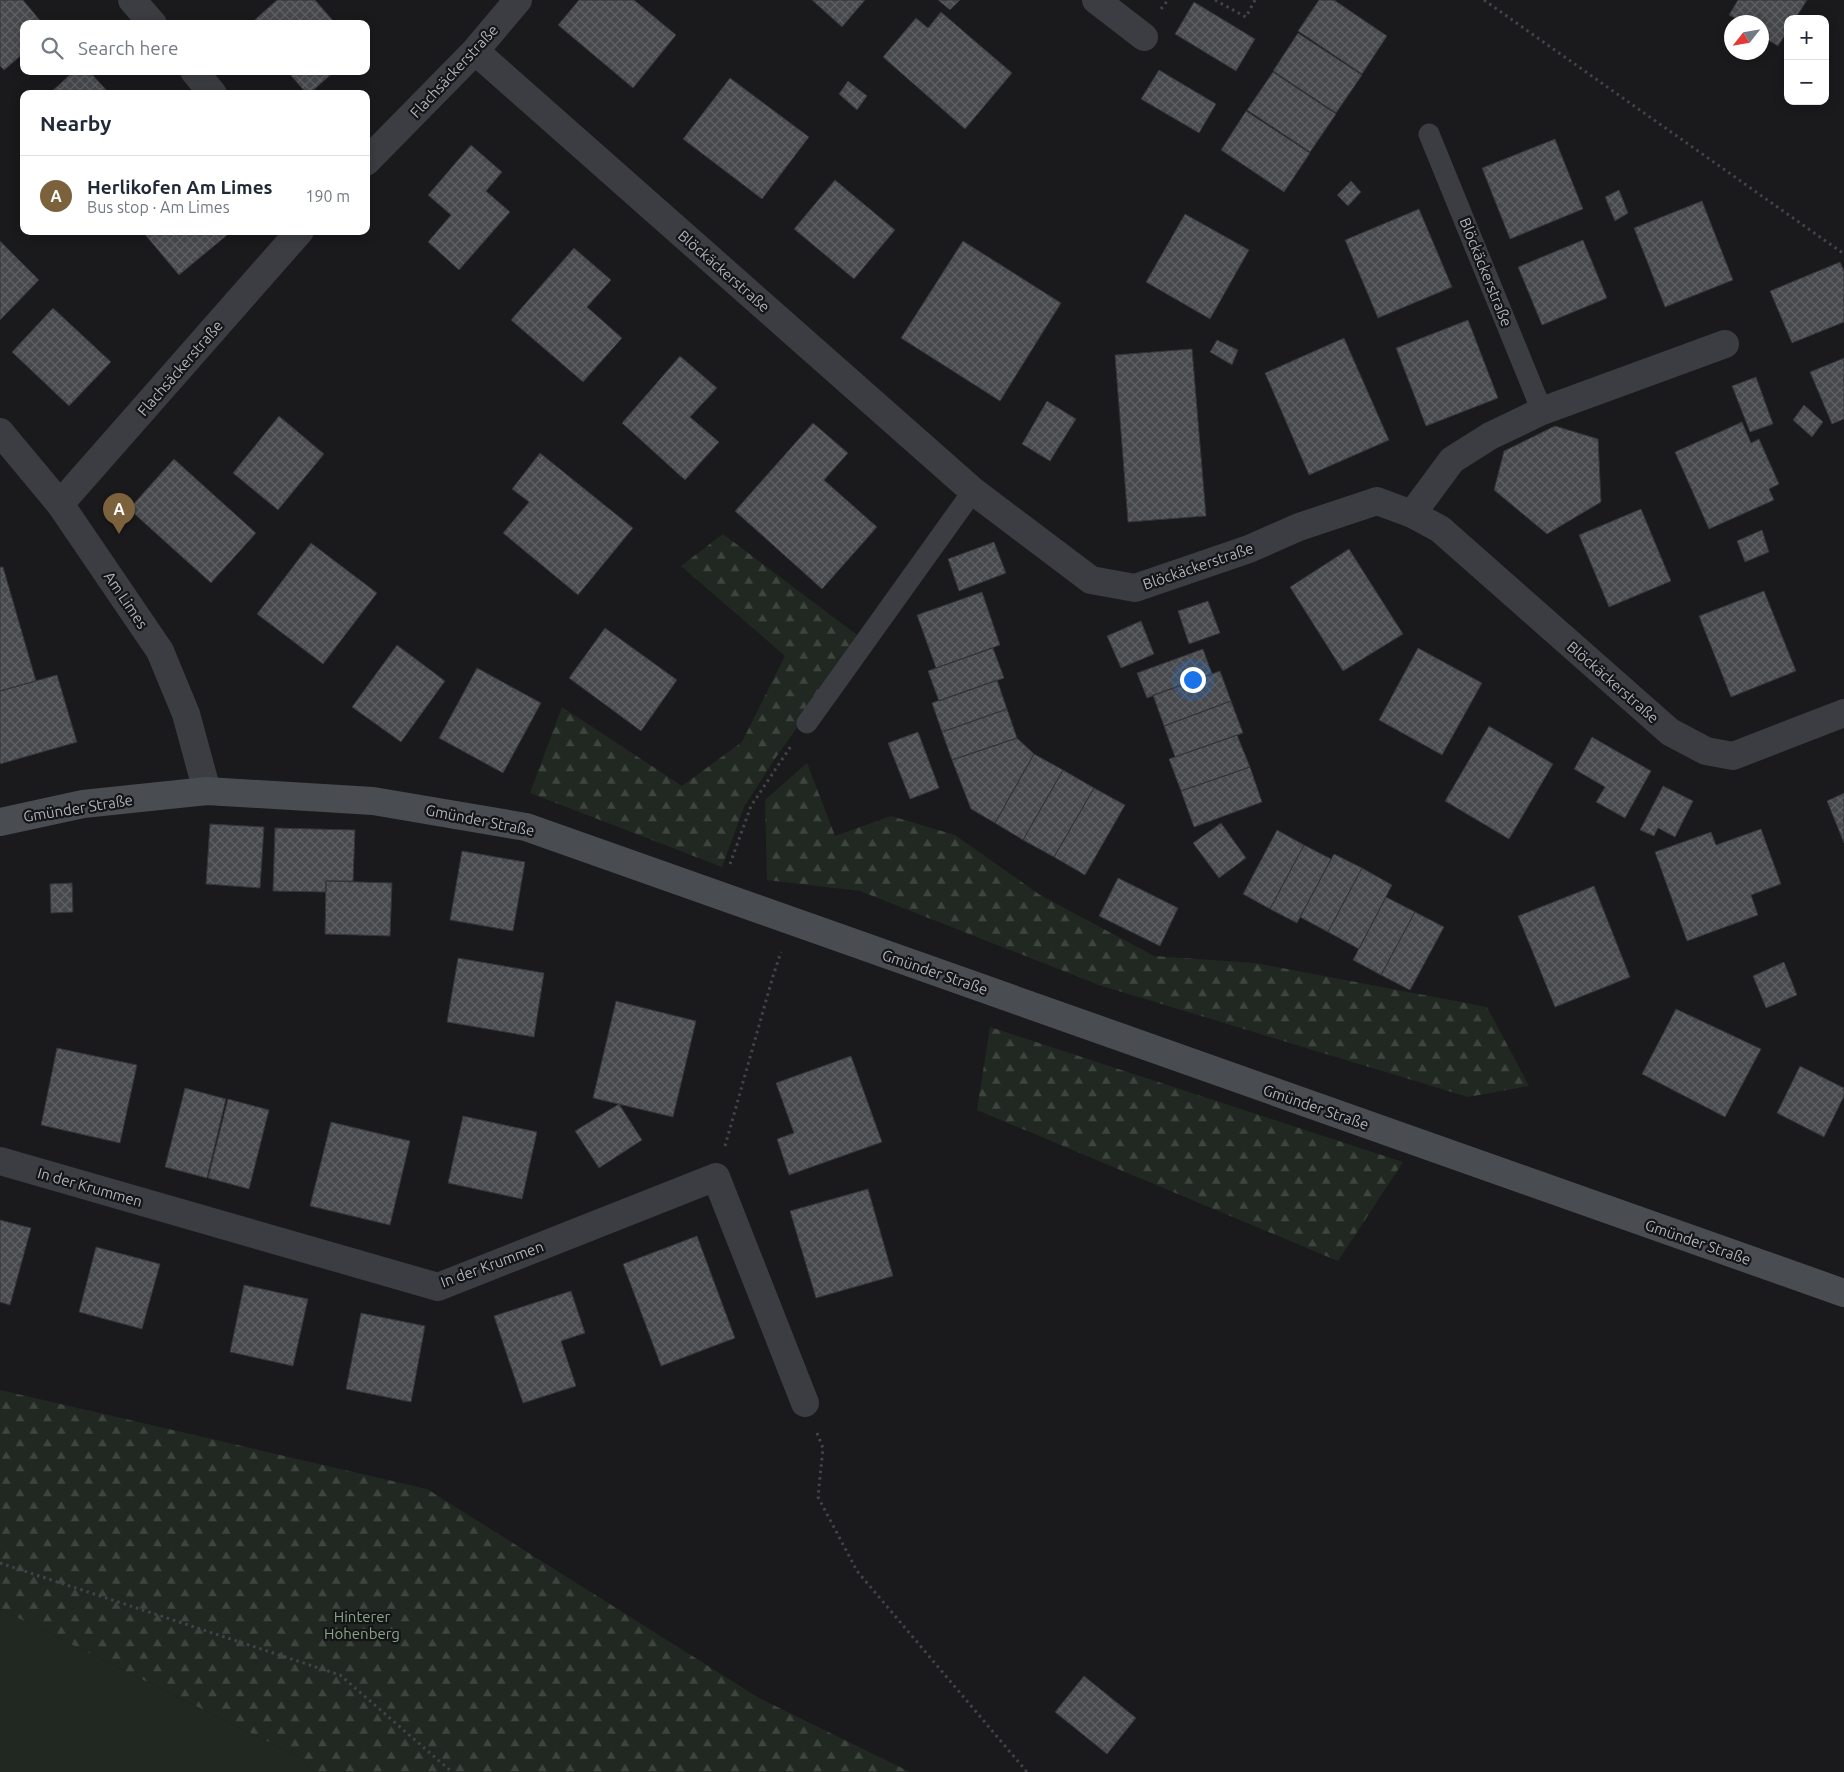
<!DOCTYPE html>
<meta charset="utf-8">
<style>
:root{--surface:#fff;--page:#f2f2f3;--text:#1f2937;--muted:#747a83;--line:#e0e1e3;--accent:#7c623c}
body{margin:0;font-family:Ubuntu,sans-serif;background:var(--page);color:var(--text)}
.controls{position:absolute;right:15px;top:15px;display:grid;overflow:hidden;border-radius:10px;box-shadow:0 2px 12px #0003}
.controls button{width:45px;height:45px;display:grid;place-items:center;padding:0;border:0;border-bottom:1px solid var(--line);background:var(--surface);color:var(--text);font:25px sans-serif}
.compass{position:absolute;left:1724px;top:15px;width:45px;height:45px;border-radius:50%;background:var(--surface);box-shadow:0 2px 12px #0003;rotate:239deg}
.you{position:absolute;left:1192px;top:679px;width:18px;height:18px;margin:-12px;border:4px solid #fff;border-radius:50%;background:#1a73e8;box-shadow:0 0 0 8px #1a73e833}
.badge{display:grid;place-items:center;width:32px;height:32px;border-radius:50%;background:var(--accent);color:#fff;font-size:16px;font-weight:700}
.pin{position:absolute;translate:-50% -41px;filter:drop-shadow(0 1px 2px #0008)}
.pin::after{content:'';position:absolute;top:26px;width:18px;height:15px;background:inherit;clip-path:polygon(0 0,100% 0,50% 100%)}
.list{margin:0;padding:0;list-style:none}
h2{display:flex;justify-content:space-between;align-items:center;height:65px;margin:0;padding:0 20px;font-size:21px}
h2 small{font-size:16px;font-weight:400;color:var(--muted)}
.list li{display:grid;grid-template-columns:32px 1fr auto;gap:15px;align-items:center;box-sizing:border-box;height:80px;padding:0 20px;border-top:1px solid var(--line)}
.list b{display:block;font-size:19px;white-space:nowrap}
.list p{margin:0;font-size:16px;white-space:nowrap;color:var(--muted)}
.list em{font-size:16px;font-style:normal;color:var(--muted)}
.icon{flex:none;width:28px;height:28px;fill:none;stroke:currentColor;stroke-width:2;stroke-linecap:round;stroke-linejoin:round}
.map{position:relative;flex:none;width:1844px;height:1772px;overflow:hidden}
.search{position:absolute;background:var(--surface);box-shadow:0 2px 12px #0003;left:20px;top:20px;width:350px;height:55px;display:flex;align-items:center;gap:12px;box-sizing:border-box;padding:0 18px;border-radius:10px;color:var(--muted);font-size:19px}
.panel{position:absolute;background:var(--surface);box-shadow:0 2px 12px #0003;left:20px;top:90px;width:350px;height:145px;border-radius:10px}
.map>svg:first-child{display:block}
.grass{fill:#202821}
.forest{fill:url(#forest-firs)}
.building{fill:url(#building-cross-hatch);stroke:#343539}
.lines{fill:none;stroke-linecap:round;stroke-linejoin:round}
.path{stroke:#414449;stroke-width:3;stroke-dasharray:2.5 4;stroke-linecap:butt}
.lane{stroke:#3b3d42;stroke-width:21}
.street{stroke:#3b3d42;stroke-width:28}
.secondary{stroke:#494c51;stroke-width:28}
.labels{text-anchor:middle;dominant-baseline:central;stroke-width:4.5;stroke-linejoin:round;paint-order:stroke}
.street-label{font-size:15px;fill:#adb3bc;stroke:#151518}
.park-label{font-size:15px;fill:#86a685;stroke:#151518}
</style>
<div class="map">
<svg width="1844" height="1772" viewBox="0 0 1844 1772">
<defs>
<pattern id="forest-firs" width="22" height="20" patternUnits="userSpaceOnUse" patternTransform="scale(1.25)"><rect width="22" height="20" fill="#202821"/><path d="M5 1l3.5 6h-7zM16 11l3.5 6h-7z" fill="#3e453f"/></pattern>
<pattern id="building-cross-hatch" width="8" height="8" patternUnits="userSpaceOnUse" patternTransform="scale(1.25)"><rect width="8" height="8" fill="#47494d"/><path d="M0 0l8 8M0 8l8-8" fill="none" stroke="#5f6165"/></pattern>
</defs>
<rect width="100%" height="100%" fill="#1a1a1d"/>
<path class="grass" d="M0,1609L301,1758L313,1772H0Z"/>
<path class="forest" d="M723,534L861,638L774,760L744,807L722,867L530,793L562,707L682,786L742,742L785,656L681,566Z
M807,763L835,836L891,816L955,835L1040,895L1154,956L1255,963L1487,1007L1529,1086L1468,1097L1099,985L860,891L767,880L765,800Z
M990,1027L1403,1162L1338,1261L977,1110Z
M0,1390L427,1489L759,1698L910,1772H313L301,1758L0,1609Z"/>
<path class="building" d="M0,0H23L43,24H24V53L4,70L0,66Z
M277,0H315L336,24H250Z
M579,0H634L676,35L633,88L558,25Z
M812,0H865L842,27Z
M938,0H960L950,10Z
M1319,0H1334L1387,36L1362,74L1298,31Z
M1738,0H1807L1795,19H1788V30L1778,46L1762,36V22H1735L1737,19L1729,15Z
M1194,2L1255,39L1236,71L1175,34Z
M941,12L1012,73L965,129L883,57L916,18L928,28Z
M1298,33L1362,75L1336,113L1273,71Z
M1159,70L1216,104L1199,133L1141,99Z
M74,71H89L110,94H49Z
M287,71H335L309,94H307Z
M1273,72L1336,114L1310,152L1247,110Z
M730,78L809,137L762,199L683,139Z
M848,81L867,96L857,110L839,94Z
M1246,111L1310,153L1284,192L1221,150Z
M1555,139L1583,209L1510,239L1482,168Z
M471,145L502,172L486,191L510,212L459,270L428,242L451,215L428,195Z
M835,180L895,230L854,279L794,229Z
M1351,181L1361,192L1348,206L1337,195Z
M1619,190L1628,213L1615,221L1605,197Z
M1702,201L1733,280L1665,307L1634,228Z
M1419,209L1452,287L1378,318L1345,240Z
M1185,214L1249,250L1210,319L1146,282Z
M142,231H232L179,275Z
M1583,240L1607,298L1542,325L1518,267Z
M0,241L39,280L0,320Z
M963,241L1061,303L1000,401L901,338Z
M574,248L611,280L587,307L622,338L583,382L511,320Z
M1840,262L1844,271V322L1792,343L1770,291Z
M53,308L111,362L69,406L12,352Z
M1468,320L1498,398L1426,426L1396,348Z
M1344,338L1389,440L1309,475L1265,373Z
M1217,340L1238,350L1232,365L1210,352Z
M1192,349L1206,516L1128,522L1115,355Z
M680,356L717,388L690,417L719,442L685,480L622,423Z
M1844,358V419L1832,424L1810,372Z
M1756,377L1773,424L1750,432L1732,386Z
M1047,401L1076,419L1050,461L1022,444Z
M1804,405L1823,422L1812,437L1793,420Z
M279,416L324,454L278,510L233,473Z
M1742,422L1751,443L1759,439L1779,484L1769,489L1774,500L1709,529L1675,452Z
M813,423L848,453L824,480L877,527L822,589L735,511Z
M1555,426L1598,439L1601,502L1547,534L1494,490L1504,451Z
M540,453L633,528L578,595L503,533L529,502L512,489Z
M174,459L256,533L211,583L129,509Z
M1641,509L1671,581L1609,607L1579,535Z
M1762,530L1769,552L1745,562L1737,541Z
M994,542L1006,573L959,591L948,559Z
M311,543L377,593L323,664L257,614Z
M1349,549L1403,634L1343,671L1290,587Z
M0,567H3L36,681L0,691Z
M1764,591L1796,671L1731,697L1699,616Z
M982,592L1000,645L936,668L917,615Z
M1208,601L1220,633L1189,644L1178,611Z
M1141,621L1154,654L1121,668L1107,636Z
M605,628L677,680L641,731L569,678Z
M397,645L445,681L401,742L352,707Z
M993,648L1004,678L939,701L928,671Z
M1418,648L1482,683L1442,755L1379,720Z
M1203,649L1212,674L1147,698L1137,673Z
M477,668L541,703L503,773L439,738Z
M1220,671L1231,701L1164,726L1153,695Z
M57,675L77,742L0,764V691Z
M997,680L1007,709L942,732L932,703Z
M1231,701L1243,733L1175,757L1164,726Z
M1007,709L1017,738L952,760L942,732Z
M1489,726L1553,764L1509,839L1445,801Z
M918,732L939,788L910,799L888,743Z
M1237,735L1250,767L1181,791L1169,759Z
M1592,737L1651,771L1625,818L1596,802L1605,787L1574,769Z
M1017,738L1034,754L995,823L971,809L952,760Z
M1034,754L1063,770L1023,840L995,823Z
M1250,767L1262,802L1194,827L1181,791Z
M1063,770L1094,788L1054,857L1023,840Z
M1663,786L1693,801L1675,837L1658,828L1654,836L1640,830Z
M1094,788L1125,805L1085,875L1054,857Z
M1844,793V843L1827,801Z
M1221,823L1246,858L1219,878L1193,843Z
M210,824L264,827L260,888L206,884Z
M275,828L355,830L353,881H326V892L273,891Z
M1761,829L1781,884L1751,895L1758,915L1687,941L1655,852L1711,832L1716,845Z
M1277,830L1304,845L1270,909L1243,894Z
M1304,845L1331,859L1297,923L1270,909Z
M462,851L525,862L513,931L450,920Z
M1334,854L1362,868L1328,932L1300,917Z
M1362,868L1392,885L1359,949L1328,932Z
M1118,878L1178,908L1160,946L1099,916Z
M326,881L392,883L390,936L325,934Z
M72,883L73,912L51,913L50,884Z
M1594,886L1630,977L1555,1007L1518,916Z
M1386,897L1415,912L1381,975L1353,960Z
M1415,912L1444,927L1410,990L1381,975Z
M458,958L544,973L534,1037L447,1022Z
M1784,962L1797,995L1766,1008L1753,976Z
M616,1001L696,1021L673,1117L593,1098Z
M1676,1009L1761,1049L1725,1117L1642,1074Z
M57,1048L137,1065L120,1143L41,1125Z
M851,1056L882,1142L789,1175L777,1139L794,1133L776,1083Z
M1800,1066L1844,1088V1096L1824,1137L1777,1113Z
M185,1088L226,1099L207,1178L165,1167Z
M228,1099L269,1110L249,1189L208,1178Z
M619,1104L642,1140L599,1168L575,1131Z
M463,1116L537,1132L522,1199L448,1183Z
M331,1122L410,1141L390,1225L310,1206Z
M868,1189L893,1276L816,1298L790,1211Z
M0,1220L31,1228L10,1305L0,1302Z
M697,1236L735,1338L661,1366L623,1264Z
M96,1247L160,1264L142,1329L79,1312Z
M244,1285L308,1299L293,1366L230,1352Z
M571,1291L585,1333L561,1341L576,1386L523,1403L494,1316Z
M361,1313L425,1326L411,1402L346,1389Z
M1084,1676L1136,1718L1107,1754L1055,1712Z"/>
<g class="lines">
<path class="path" d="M1215,0L1246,17L1255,0
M1484,0L1844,254
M1161,9L1168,0
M730,864L751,806L791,746
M725,1146L773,976L781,952
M817,1433L823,1448L818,1497L857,1571L1027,1772
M0,1563L340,1675L452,1772"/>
<path class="lane" d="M1429,134L1542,411
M807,723L973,491"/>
<path class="street" d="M132,0L153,24
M1096,0L1144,37
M475,51L973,491L1091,580L1135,588L1249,549L1299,527L1377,501L1412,514L1440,529L1670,732L1706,751L1733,756L1844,713
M194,71L213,94
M366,162L475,51L518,0
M0,432L60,504L160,651L186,714L207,791
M60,504L300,231
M1412,514L1452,460L1490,436L1542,411L1725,344
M0,1161L438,1287L716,1177L805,1403"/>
<path class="secondary" d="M0,822L83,804L207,791L373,801L526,827L1844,1293"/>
</g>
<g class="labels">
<g class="street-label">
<text transform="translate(454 71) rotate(-47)">Flachsäckerstraße</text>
<text transform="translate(724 271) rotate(41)">Blöckäckerstraße</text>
<text transform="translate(1486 272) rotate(68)">Blöckäckerstraße</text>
<text transform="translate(180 368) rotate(-49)">Flachsäckerstraße</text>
<text transform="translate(1198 566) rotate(-19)">Blöckäckerstraße</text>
<text transform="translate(126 600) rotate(56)">Am Limes</text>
<text transform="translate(1613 682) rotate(41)">Blöckäckerstraße</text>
<text transform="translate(78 808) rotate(-9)">Gmünder Straße</text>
<text transform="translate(480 820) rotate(11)">Gmünder Straße</text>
<text transform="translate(935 972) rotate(19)">Gmünder Straße</text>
<text transform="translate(1316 1107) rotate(19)">Gmünder Straße</text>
<text transform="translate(90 1187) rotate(16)">In der Krummen</text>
<text transform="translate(1698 1242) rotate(19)">Gmünder Straße</text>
<text transform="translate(492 1264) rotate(-20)">In der Krummen</text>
</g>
<g class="park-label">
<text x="362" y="1616">Hinterer<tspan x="362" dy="17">Hohenberg</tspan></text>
</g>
</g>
</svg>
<div class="controls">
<button>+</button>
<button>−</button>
</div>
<svg class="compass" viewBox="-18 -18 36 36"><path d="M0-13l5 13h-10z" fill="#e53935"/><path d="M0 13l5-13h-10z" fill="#747a83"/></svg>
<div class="you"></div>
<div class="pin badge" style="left:119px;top:534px">A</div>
<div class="search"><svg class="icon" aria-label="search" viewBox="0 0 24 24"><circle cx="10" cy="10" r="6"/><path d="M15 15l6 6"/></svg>Search here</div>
<section class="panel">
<h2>Nearby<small></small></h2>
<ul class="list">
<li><span class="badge">A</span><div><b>Herlikofen Am Limes</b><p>Bus stop · Am Limes</p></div><em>190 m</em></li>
</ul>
</section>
</div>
